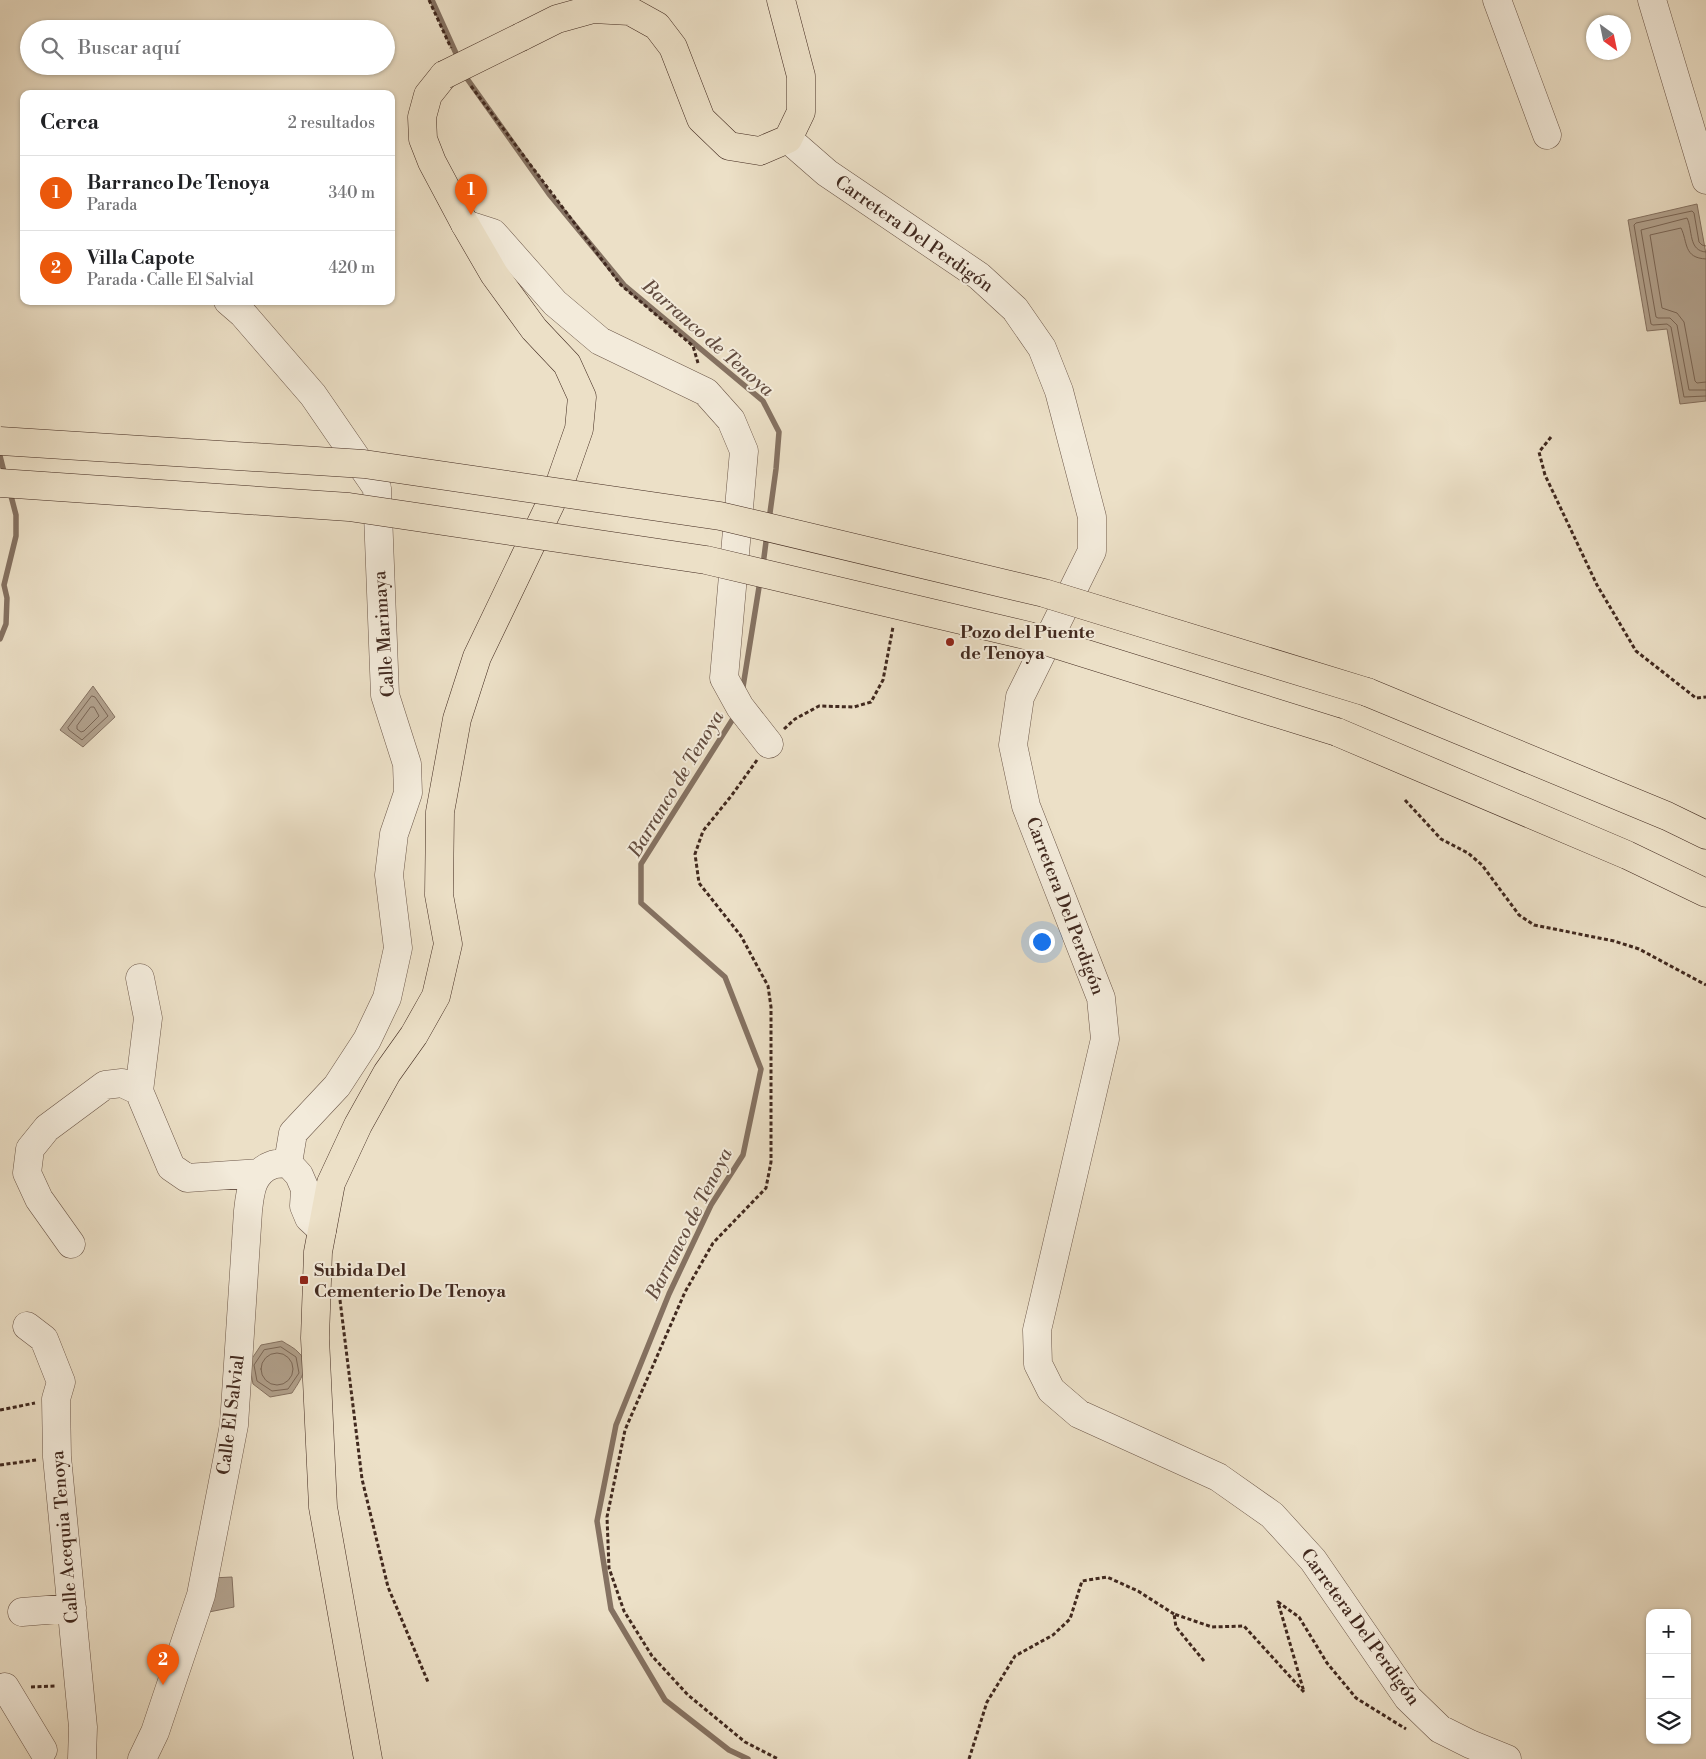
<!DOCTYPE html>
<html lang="es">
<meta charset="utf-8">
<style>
:root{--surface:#fff;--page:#f6f6f6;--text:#202124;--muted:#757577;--line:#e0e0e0;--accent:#ea580c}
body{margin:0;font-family:"Libre Bodoni",serif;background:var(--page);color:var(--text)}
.controls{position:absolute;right:15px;bottom:15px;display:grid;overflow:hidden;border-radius:10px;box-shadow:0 1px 4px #0004}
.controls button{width:45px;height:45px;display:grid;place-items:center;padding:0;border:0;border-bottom:1px solid var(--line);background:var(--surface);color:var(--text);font:25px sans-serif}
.compass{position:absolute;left:1586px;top:15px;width:45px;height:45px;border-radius:50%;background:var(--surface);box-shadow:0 1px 4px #0004;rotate:147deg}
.you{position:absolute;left:1041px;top:941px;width:18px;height:18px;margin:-12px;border:4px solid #fff;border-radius:50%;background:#1a73e8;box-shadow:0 0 0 8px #1a73e833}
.badge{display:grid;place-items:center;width:32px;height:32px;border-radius:50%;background:var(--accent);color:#fff;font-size:16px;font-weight:700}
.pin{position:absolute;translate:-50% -41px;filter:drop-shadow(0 1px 2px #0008)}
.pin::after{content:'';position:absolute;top:26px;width:18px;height:15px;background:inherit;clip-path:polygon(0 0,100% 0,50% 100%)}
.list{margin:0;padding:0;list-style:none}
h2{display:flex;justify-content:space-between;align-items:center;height:65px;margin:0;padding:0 20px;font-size:21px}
h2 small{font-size:16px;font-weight:400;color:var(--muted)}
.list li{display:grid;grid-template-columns:32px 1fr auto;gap:15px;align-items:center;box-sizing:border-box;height:75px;padding:0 20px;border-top:1px solid var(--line)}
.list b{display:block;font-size:19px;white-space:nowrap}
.list p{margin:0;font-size:16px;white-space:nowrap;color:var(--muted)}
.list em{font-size:16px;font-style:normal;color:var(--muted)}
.icon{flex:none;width:28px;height:28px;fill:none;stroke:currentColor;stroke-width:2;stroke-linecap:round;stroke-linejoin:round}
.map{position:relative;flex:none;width:1706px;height:1759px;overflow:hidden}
.search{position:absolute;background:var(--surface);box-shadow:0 1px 4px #0004;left:20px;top:20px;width:375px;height:55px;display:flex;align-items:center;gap:12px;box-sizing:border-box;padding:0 18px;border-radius:28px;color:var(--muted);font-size:19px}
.panel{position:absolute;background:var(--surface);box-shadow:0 1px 4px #0004;left:20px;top:90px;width:375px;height:215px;border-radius:10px}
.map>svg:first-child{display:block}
.water{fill:#b2a28e;stroke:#857262}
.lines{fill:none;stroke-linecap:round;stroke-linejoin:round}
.shore{stroke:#7a6656;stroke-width:1}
.stream{stroke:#857262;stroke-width:5.5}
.minor-casing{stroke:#6c5749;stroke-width:29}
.major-casing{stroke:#41291f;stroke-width:29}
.highway-casing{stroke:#41291f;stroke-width:29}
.path{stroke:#41291f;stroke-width:3;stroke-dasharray:4 2.5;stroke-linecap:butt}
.minor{stroke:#f3ebdb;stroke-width:28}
.major{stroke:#ece0c7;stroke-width:28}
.highway{stroke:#ece0c7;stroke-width:28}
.major-bridge-casing{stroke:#41291f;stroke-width:29;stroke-linecap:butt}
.highway-bridge-casing{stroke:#41291f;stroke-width:29;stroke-linecap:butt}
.major-bridge{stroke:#ece0c7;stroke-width:28}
.highway-bridge{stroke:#ece0c7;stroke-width:28}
.poi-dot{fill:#8f2418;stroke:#f3ebdb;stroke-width:2}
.labels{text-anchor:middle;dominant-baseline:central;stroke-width:4;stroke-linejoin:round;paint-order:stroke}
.street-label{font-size:18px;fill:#41291f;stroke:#f3ebdb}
.poi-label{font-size:18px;font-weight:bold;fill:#41291f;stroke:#f3ebdb;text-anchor:start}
.water-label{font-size:19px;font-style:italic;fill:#634d40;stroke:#f3ebdb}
</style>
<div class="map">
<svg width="1706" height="1759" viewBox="0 0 1706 1759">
<rect width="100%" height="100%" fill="#ece0c7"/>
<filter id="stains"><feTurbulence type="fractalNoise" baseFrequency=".004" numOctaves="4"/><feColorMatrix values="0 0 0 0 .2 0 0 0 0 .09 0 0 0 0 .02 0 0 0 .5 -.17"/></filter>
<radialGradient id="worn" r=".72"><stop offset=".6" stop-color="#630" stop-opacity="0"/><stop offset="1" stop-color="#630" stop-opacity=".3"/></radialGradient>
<path class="water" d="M1697,204L1706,254V401L1680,404L1667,329L1647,331L1628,220Z
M93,686L115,717L83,747L60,730Z
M282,1341C288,1345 295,1348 299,1353C312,1365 299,1382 292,1393L270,1397L253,1384L249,1363L261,1345Z
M232,1577L234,1607L204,1613L212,1578Z"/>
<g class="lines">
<path class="shore" d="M1706,246L1702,245L1699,242L1694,213L1692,211L1636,223L1634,225L1651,324L1653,325L1667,324L1671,327L1684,397L1706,396
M1706,252C1688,251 1693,230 1687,218L1641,230L1656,317L1658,318H1670L1677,325L1689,390H1706
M1706,259C1683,258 1688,242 1681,228L1650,235L1662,308L1677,313L1684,322L1695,381L1697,383L1706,382
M92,696L95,697L108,716L82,740L69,730L68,728Z
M91,707H94L99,716L84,731L81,732L77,729V726Z
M281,1347L296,1357L299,1373L288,1389L272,1391L257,1381L254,1365L264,1350Z
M261 1369a16 16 0 1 1 32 0a16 16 0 1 1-32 0Z"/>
<path class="stream" d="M432,0L459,60
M465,73L468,80L549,194L624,285L763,401L779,432L776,469L769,520
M0,456L5,476
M763,565L767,534
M0,639L6,624L7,598L4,585L16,536V515L10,492
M742,693L760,581
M736,714L641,864V903L725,977L761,1069L743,1155L711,1205L669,1294L616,1425L597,1521L611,1609L665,1700L729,1750L748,1759"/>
<defs>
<path id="minor" d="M1497,0L1547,135
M1652,0L1706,180
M788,139L827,173L979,276L1015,309L1042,348L1059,391L1092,517V551L1020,697L1013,745L1026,806L1101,998L1105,1039L1037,1330L1038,1364L1051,1390L1079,1414L1218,1477L1272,1515L1313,1560L1408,1698L1440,1729L1470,1744L1507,1759
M465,224L493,233L555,303L600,341L706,392L731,420L744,451L724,678L740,707L769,744
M228,301L243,314L313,395L377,488L385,695L407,764L408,793L394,834L389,875L398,948L387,998L367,1040L337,1086L293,1133L288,1163
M140,978L148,1018L139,1091L171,1167L187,1178L259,1173
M71,1244L39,1199L27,1173L30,1149L47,1128L105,1085L122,1083L139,1091
M27,1326L44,1339L61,1382L56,1399L57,1457L83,1727L82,1759
M22,1612L72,1608
M5,1687L43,1750
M142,1759L155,1732L201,1595L234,1425L248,1211C250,1192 252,1172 272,1165C277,1163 283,1164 288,1163L299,1175L305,1189L304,1206L309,1218L322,1230"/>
<path id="major" d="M521,37L557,19L593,9L630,11L657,26L673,47L701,119L729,146L760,151L788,139L801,112V76L781,0
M368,1759L323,1507L315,1338L318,1252L331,1183L358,1125L387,1073L414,1035L436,996L448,944L439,895L440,812L457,719L477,657L559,486L579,429L582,397L567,364L534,329L494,274L465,224L432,162L423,139L422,117L428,95L444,75"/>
<path id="highway" d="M1367,692L1667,816L1706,835
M1337,732L1627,855L1706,893"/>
</defs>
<use href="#minor" class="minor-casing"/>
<use href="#major" class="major-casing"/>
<use href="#highway" class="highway-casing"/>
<path class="path" d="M429,0L451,48
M471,86L621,285L693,346L698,363
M1551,437L1539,452L1545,475L1597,585L1636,651L1696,698L1706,697
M784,729L795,719L819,706L854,707L871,702L883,680L893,627
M757,760L732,795L703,831L695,854L699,883L741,936L768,986L771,1007V1162L766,1188L713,1243L685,1292L625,1430L607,1517L609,1568L624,1611L652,1656L688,1695L745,1742L778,1759
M1405,800L1441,839L1468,853L1482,865L1519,915L1534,925L1614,941L1639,949L1706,985
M340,1300L362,1479L388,1587L428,1682
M0,1410L35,1403
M0,1465L36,1460
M1204,1661L1176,1627L1174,1614L1212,1627L1244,1626L1304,1692L1278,1602L1299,1617L1327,1663L1356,1698L1406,1729
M31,1687L57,1686
M969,1759L987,1702L1015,1656L1053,1635L1070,1619L1082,1581L1107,1577L1138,1591L1174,1614"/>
<use href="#minor" class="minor"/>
<use href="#major" class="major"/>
<use href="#highway" class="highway"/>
<defs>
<path id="major-bridge" d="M444,75L521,37"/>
<path id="highway-bridge" d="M0,441L364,464L720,516L1044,593L1367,692
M0,483L349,507L706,560L1029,636L1337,732"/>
</defs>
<use href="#major-bridge" class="major-bridge-casing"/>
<use href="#highway-bridge" class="highway-bridge-casing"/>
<use href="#major-bridge" class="major-bridge"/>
<use href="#highway-bridge" class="highway-bridge"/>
</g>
<g class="poi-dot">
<circle cx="950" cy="642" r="5"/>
<rect x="299" y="1275" width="10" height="10" rx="2.5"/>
</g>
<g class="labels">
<g class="street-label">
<text transform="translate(914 234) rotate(35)">Carretera Del Perdigón</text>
<text transform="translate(384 634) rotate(-94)">Calle Marimaya</text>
<text transform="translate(1065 906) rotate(69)">Carretera Del Perdigón</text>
<text transform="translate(231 1415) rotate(-83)">Calle El Salvial</text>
<text transform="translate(65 1537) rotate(-95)">Calle Acequia Tenoya</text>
<text transform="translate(1360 1627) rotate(54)">Carretera Del Perdigón</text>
</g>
<g class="poi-label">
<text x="960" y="632">Pozo del Puente<tspan x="960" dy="21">de Tenoya</tspan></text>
<text x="314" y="1270">Subida Del<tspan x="314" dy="21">Cementerio De Tenoya</tspan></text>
</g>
<g class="water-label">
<text transform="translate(708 338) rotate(41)">Barranco de Tenoya</text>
<text transform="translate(676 784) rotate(-59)">Barranco de Tenoya</text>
<text transform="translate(689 1224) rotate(-63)">Barranco de Tenoya</text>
</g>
</g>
<rect width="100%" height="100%" filter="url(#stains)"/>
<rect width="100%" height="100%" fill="url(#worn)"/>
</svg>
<div class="controls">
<button>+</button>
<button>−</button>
<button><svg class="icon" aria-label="layers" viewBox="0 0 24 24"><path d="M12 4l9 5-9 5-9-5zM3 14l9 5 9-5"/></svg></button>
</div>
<svg class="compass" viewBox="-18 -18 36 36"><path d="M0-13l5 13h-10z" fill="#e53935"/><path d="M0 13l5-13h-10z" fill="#757577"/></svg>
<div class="you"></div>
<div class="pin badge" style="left:471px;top:215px">1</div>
<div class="pin badge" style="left:163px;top:1685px">2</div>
<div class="search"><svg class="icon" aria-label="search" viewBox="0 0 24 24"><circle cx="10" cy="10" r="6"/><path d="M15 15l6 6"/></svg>Buscar aquí</div>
<section class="panel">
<h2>Cerca<small>2 resultados</small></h2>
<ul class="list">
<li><span class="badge">1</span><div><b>Barranco De Tenoya</b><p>Parada</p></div><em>340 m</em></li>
<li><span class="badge">2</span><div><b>Villa Capote</b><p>Parada · Calle El Salvial</p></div><em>420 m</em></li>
</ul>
</section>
</div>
